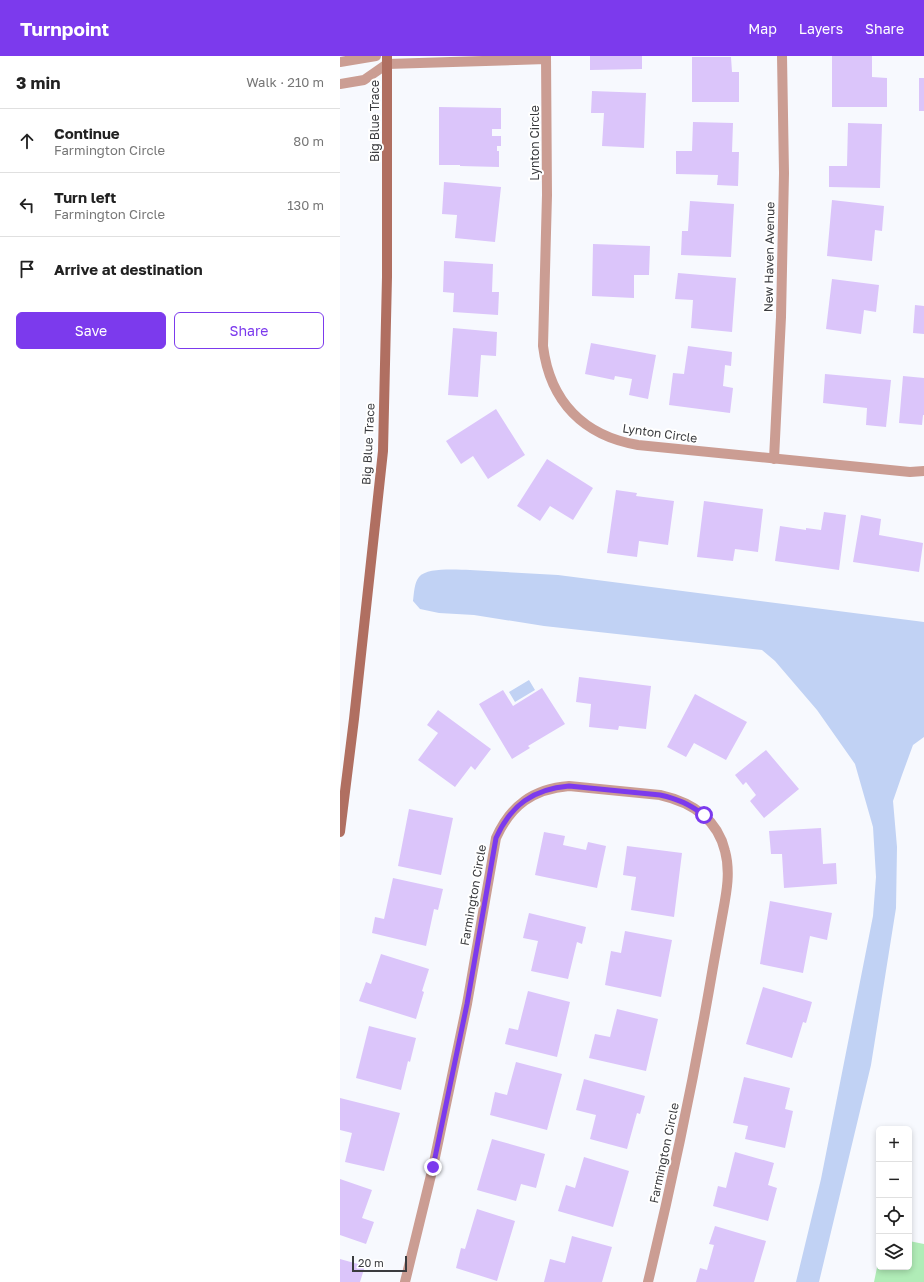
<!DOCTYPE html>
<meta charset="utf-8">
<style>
:root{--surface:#fff;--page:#f2f2f2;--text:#222;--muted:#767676;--line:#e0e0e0;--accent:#7c3aed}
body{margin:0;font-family:"Golos Text",sans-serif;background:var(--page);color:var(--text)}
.controls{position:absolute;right:12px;bottom:12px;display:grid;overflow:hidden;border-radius:6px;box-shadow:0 2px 6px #0003}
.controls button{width:36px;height:36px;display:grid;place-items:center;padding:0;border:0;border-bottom:1px solid var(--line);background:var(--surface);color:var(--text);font:20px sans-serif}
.scale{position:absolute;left:12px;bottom:10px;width:55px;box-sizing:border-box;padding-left:4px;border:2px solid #3a3b3e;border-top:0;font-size:11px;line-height:14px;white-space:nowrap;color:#3a3b3e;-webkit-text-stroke:3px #fff;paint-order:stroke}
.stop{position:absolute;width:12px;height:12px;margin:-9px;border:3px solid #7c3aed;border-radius:50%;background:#fff}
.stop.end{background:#7c3aed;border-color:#fff;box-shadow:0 1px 4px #0008}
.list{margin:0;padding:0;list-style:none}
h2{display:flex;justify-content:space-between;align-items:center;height:52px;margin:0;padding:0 16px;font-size:17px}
h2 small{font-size:13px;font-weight:400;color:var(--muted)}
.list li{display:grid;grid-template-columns:26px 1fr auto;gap:12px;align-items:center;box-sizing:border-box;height:64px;padding:0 16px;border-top:1px solid var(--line)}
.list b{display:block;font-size:15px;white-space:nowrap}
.list p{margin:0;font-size:13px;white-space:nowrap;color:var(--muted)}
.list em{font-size:13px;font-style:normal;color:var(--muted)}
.actions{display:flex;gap:8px;padding:12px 16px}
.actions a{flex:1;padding:9px 0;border:1px solid var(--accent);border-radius:6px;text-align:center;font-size:14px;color:var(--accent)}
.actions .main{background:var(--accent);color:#fff}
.icon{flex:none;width:22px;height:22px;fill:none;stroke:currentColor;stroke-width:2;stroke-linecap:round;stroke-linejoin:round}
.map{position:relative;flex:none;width:584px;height:1226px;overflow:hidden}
header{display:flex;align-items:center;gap:24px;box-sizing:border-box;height:56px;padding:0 20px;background:var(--accent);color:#fff}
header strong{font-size:19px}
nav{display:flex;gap:22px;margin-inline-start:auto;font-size:14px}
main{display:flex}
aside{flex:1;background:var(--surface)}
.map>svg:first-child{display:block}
.green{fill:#b0ecb7}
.water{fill:#c1d2f4}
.building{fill:#dbc5fa}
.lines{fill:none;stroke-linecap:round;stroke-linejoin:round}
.street{stroke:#cb9d93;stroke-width:10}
.secondary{stroke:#b06f61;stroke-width:10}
.route{stroke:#7c3aed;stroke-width:5}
.labels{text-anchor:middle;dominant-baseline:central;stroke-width:4;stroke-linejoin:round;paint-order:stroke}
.street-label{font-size:12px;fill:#3a3b3e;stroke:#fff}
</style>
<header>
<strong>Turnpoint</strong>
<nav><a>Map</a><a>Layers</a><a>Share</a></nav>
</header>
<main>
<aside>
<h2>3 min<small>Walk · 210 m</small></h2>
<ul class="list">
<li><svg class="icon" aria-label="ahead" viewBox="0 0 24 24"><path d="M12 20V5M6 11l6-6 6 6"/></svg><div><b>Continue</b><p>Farmington Circle</p></div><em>80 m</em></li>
<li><svg class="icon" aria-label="left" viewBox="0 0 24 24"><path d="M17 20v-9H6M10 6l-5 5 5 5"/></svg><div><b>Turn left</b><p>Farmington Circle</p></div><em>130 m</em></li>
<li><svg class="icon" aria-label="arrive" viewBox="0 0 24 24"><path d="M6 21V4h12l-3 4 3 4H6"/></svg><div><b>Arrive at destination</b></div></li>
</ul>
<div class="actions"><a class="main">Save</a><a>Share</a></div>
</aside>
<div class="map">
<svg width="584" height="1226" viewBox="0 0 584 1226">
<rect width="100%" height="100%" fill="#f7f9fe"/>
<path class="green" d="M569,1185L584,1188V1226H534L539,1202V1211H569Z"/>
<path class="water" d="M130,514L218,519L584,566V681L573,689L562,719L553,745L557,791L556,852L531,1009L479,1226H456L481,1123L533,860L536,821L533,771L515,708L477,654L435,605L422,594L204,570L134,559L99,557L80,553L73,545C74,538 74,527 79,521C87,511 118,514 130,514Z
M189,624L195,634L175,646L169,636Z"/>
<path class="building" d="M250,0H302V13L250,14Z
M492,0H532V21L547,22V51H492Z
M352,1H391L392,16H399V46H352Z
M579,22H584V55H579Z
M252,35L306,37L304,92L262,90L264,57H251Z
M99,51L161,52V73H152V80H161V90H157V95H159V111L120,110V109H99Z
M353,66L393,67L392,96H399L398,130L377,129L378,119L336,118V95H352Z
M508,67L542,68L540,132L489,131V110H507Z
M104,126L161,131L155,186L115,182L117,159L102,158Z
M492,144L544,150L542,175L535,174L532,205L487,200Z
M350,145L394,148L391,201L341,199L342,175H348Z
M253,188L310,190L309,219H294V242L252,240Z
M104,205L153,208L152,236H159L158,259L113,256L114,237L103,236Z
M338,217L396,222L392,276L351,272L353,244L335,243Z
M492,223L539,229L536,256L524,254L521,278L486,273Z
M575,249L584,250V278L573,277Z
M113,272L157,276L156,300L141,299L138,341L108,339Z
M251,287L316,299L308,343L289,339L292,323L275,320L274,324L245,318Z
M348,290L392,296L391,310L385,309L383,330L393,332L390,357L329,349L333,317L344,318Z
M485,318L551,324L546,371L526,369L527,352L483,347Z
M563,320L584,322V359H583L582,369L559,367Z
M156,353L185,399L148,423L133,400L121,408L106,385Z
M207,403L253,432L233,464L210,450L200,465L177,450Z
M276,434L297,437L296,440L334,445L328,489L299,485L297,501L267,497Z
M364,445L423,453L418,496L395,493L393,505L357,501Z
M484,456L506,459L499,514L435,505L440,470L466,474V472L481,474Z
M521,459L541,463L539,479L583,487L579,516L513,506Z
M239,621L311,630L306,673L279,670L278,674L249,671L251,648L236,646Z
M202,632L225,668L188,690L190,692L172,703L139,648L163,634L173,650Z
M355,638L407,666L386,704L354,687L346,701L327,691Z
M98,654L151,693L135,714L131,710L115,731L78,704L98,677L87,669Z
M426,694L459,733L424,762L410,745L416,739L406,726L403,729L395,719Z
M69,753L113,762L101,819L58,810Z
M481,772L483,808L496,807L497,828L444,832L442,798H431L429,775Z
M204,776L225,780L223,789L246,794L248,786L266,790L257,832L195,819Z
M287,790L342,797L334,861L291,854L296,821L283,819Z
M53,822L103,833L98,854L94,853L86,890L32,877L35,861L44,863Z
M430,845L492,857L487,884L470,880L463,917L420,908Z
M189,857L246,871L242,888L237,886L228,923L191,915L198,885L183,882Z
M285,875L332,884L321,941L265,929L271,895L281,897Z
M41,898L89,913L82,935L84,936L76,963L19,945L26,926L31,928Z
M423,931L472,946L466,967L463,966L452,1002L406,988Z
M188,935L230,946L217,1001L165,988L169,972L178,974Z
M277,953L318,963L306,1015L249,1002L255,978L270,981Z
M29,970L76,982L70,1006L68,1005L61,1034L16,1022Z
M176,1006L222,1018L207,1074L150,1059L155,1036L167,1039Z
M404,1021L450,1032L445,1053L453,1055L445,1092L405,1083L408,1070L393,1067Z
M244,1023L305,1040L300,1058L297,1057L287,1093L250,1083L256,1059L236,1054Z
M0,1042L60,1057L44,1115L5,1106L12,1077L0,1074Z
M152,1083L205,1098L196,1132L181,1128L176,1145L137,1134Z
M395,1096L434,1107L428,1129L437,1132L428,1165L373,1150L378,1130L386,1132Z
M244,1101L289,1115L273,1171L218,1155L226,1129L235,1132Z
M0,1123L32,1134L22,1162L34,1166L26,1188L0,1179Z
M137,1153L175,1165L157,1225L116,1212L121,1192L125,1193Z
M375,1170L426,1185L414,1226H356L360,1212L367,1214L374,1189L369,1188Z
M232,1180L272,1191L262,1226H204L210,1203L225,1207Z
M0,1203L25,1210L20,1226H0Z"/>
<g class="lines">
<path class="street" d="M206,0L207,139L203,290C210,346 244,380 298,389L570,416L584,415
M0,6L36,0
M47,8L206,3
M0,28L24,24L47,8
M434,403L441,261L444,117L442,0
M65,1226L93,1111L127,948L156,782C171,749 193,733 229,730L320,739C351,746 377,762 385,795C391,817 386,839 382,861C379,877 376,894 373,911C355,1017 333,1122 308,1226"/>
<path class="secondary" d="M0,776L14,663L43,395L47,221V0"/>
</g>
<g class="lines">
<path class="route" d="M93,1111L127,948L156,782C171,749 193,733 229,730L320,739C338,743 349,748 364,759"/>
</g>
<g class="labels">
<g class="street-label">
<text transform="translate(34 65) rotate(-90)">Big Blue Trace</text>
<text transform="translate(194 87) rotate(-90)">Lynton Circle</text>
<text transform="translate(429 201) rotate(-89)">New Haven Avenue</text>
<text transform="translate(320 377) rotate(8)">Lynton Circle</text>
<text transform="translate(28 388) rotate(-87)">Big Blue Trace</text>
<text transform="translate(133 839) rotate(-80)">Farmington Circle</text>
<text transform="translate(324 1097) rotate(-78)">Farmington Circle</text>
</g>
</g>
</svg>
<div class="controls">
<button>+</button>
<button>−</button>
<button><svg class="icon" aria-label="locate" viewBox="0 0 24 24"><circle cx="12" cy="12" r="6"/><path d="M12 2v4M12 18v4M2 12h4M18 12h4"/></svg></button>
<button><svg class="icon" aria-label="layers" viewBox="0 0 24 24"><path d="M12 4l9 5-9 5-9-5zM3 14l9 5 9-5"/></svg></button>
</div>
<div class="scale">20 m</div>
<div class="stop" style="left:364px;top:759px"></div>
<div class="stop end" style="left:93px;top:1111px"></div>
</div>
</main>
